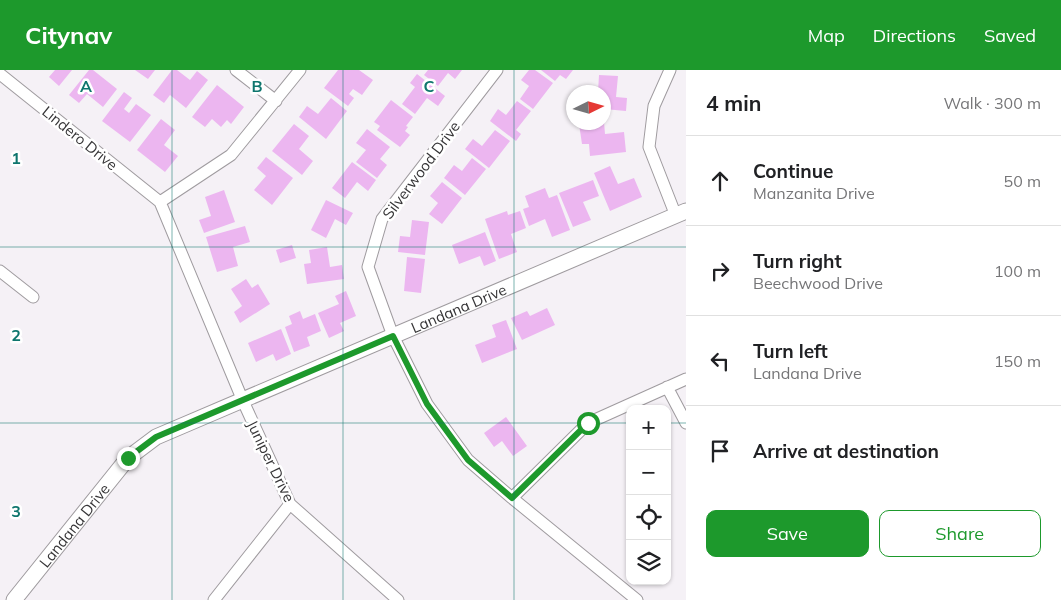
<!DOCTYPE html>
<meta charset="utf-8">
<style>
:root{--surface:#fff;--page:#f2f2f2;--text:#202124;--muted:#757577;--line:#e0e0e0;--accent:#1d992c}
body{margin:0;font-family:Mulish,sans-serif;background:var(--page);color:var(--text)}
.controls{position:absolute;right:15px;bottom:15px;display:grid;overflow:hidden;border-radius:10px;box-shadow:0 1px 4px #0004}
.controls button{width:45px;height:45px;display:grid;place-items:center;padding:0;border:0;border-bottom:1px solid var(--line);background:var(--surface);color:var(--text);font:25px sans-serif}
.compass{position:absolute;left:566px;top:15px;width:45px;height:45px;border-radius:50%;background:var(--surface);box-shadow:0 1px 4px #0004;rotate:85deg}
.stop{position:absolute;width:15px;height:15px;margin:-11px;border:4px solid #1d992c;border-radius:50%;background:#fff}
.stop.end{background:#1d992c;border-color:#fff;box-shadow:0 1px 5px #0008}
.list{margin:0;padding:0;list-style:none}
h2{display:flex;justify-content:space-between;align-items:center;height:65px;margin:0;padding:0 20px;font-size:21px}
h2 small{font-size:16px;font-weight:400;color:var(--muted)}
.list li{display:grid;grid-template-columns:32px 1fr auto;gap:15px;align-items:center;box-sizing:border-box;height:90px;padding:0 20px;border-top:1px solid var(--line)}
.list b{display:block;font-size:19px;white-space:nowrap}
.list p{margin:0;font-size:16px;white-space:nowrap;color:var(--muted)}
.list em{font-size:16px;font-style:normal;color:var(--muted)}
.actions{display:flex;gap:10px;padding:15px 20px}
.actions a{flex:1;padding:11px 0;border:1px solid var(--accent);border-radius:10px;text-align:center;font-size:18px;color:var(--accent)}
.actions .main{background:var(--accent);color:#fff}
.icon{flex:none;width:28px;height:28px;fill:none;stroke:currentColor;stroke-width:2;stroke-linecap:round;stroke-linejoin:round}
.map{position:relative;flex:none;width:686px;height:530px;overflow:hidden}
header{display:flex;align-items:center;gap:30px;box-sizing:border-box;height:70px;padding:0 25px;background:var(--accent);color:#fff}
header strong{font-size:24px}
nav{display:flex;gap:28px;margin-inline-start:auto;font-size:18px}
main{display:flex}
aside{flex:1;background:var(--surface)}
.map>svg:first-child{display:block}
.building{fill:#ecb6f0}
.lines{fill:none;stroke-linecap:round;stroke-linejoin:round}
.street-casing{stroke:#9f9b9f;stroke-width:13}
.secondary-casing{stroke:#9f9b9f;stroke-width:17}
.street{stroke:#fff;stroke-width:11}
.secondary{stroke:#fff;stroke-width:15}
.route{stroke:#1d992c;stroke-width:6}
.grid{fill:none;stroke:#0f766e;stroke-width:1;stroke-opacity:0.55}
.labels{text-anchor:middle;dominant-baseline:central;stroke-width:5;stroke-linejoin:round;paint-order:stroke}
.street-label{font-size:15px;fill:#363537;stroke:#fff}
.grid-label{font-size:16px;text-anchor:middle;font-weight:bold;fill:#0f766e;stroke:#fff;stroke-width:5;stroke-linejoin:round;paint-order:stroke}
</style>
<header>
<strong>Citynav</strong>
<nav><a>Map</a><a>Directions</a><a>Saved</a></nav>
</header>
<main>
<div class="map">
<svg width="686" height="530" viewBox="0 0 686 530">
<rect width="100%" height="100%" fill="#f5f1f6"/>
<path class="building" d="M55,0H72L59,16L49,7Z
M89,0H93L117,19L103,37L87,24L79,33L69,25Z
M135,0H155L148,9Z
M172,0H177L190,10L197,1L208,10L186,38L170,25L164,33L153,25Z
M338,0H359L373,10L362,25L353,19L349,24L354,28L348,36L324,18Z
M428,0H462L455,9L448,3L438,16L424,5Z
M529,0H535L553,13L533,39L520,29L529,16L521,10Z
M541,0H573L566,9L560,5L555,11Z
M417,4L445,26L438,36L427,28L415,44L402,34L415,17L410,13Z
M599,5L618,6L616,27L627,28L626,41L604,39V22H598Z
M217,15L244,37L231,54L227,50L221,57L212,49L205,57L192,47Z
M124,22L132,28L124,39L129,43L136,34L151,45L130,72L102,51Z
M331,28L347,41L326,69L299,47L307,36L318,44Z
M391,30L413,47L406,56L408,57L405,61L410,65L400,77L377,60L380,56L374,52Z
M517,31L531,41L516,60L521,64L516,71L490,51L498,39L506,45Z
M161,49L175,60L164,75L178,86L165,102L137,80Z
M588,52H604L605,64L624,62L626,82L590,86L589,74H582L579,54Z
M294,54L309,66L299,79L313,91L302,105L272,81Z
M367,59L390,77L380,89L387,95L377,108L356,92L366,80L356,73Z
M495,60L510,71L489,98L465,79L473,69L482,76Z
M266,87L293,108L272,135L254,120L266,106L257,98Z
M472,88L486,99L465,125L444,108L454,95L462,101Z
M352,92L376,110L368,121L357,112L345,128L332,118Z
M610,96L618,114L634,108L642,127L610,141L594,103Z
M593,110L599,126L583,132L591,150L573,157L559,123Z
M442,112L462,128L442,154L429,144L438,133L430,126Z
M545,118L549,128L557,125L570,160L552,167L545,149L529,156L523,139L529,137L525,126Z
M224,120L235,152L204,163L199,150L211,146L205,127Z
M326,130L353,143L346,155L335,149L326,168L311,160Z
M507,141L508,145L520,141L526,158L511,164L517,182L499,189L485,149Z
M412,150L429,152L425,185L398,182L400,166L410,167Z
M245,156L250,172L233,177L238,196L217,202L206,167Z
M485,162L496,191L484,196L480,186L459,194L452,175Z
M292,175L296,188L280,193L276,180Z
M327,177L330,197L342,195L344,209L307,214L304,194L311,193L309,180Z
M407,187L425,189L421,223L404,221Z
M246,209L252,218L258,214L270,234L240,253L234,242L242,236L231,219Z
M346,221L356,246L340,253L344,261L329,268L318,243L339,234L335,226Z
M547,238L555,255L522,270L511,248L527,241L530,246Z
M300,241L303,249L315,244L321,261L307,267L310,276L294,282L285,257L292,254L289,246Z
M506,250L517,279L482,293L475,275L496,267L492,255Z
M281,259L291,284L276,291L273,284L256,292L248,273Z
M506,347L527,376L513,386L502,371L494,377L484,363Z"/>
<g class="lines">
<defs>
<path id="street" d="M236,0L276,31
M497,0L382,149L368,197L393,266L427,334L468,390L512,428L637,530
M670,0L654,36L649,77L676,146
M0,4L160,132L243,331L290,434L398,530
M160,132L231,85L300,0
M0,201L33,227
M667,317L686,353
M512,428L588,353L686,309
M214,530L290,434"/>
<g id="secondary">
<path id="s1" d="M14,530L128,388L156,367L686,141"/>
</g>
</defs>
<use href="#street" class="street-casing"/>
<use href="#secondary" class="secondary-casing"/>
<use href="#street" class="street"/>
<use href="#secondary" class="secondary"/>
</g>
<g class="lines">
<path class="route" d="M128,388L156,367L393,266L427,334L468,390L512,428L588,353"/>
</g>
<path class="grid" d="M172,0V530M343,0V530M514,0V530M0,177H686M0,353H630M667,353H686"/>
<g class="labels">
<g class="street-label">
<text transform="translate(80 68) rotate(39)">Lindero Drive</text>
<text transform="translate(421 100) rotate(-53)">Silverwood Drive</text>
<text stroke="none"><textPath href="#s1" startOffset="546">Landana Drive</textPath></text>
<text transform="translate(271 391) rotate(64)">Juniper Drive</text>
<text stroke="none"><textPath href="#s1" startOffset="96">Landana Drive</textPath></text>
</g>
</g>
<g class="grid-label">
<text x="86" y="22">A</text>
<text x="257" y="22">B</text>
<text x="429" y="22">C</text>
<text x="16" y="94">1</text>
<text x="16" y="271">2</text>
<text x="16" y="447">3</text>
</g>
</svg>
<div class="controls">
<button>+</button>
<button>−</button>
<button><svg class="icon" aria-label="locate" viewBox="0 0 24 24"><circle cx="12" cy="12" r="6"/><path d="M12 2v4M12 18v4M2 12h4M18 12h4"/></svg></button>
<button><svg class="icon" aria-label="layers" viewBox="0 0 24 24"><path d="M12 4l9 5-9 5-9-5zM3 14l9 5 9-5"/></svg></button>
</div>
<svg class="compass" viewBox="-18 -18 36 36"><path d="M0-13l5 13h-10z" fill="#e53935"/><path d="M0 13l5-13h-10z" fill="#757577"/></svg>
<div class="stop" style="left:588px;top:353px"></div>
<div class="stop end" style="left:128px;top:388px"></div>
</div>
<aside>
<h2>4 min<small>Walk · 300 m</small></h2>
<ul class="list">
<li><svg class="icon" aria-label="ahead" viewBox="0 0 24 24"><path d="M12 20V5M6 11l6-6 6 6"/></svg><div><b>Continue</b><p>Manzanita Drive</p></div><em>50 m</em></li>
<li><svg class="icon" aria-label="right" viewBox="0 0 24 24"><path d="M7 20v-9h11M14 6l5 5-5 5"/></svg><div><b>Turn right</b><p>Beechwood Drive</p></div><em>100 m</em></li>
<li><svg class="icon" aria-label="left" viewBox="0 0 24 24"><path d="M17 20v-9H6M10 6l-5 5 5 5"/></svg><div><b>Turn left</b><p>Landana Drive</p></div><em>150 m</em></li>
<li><svg class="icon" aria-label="arrive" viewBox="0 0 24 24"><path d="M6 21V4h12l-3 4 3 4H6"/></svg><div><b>Arrive at destination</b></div></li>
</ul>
<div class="actions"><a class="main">Save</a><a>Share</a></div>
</aside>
</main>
